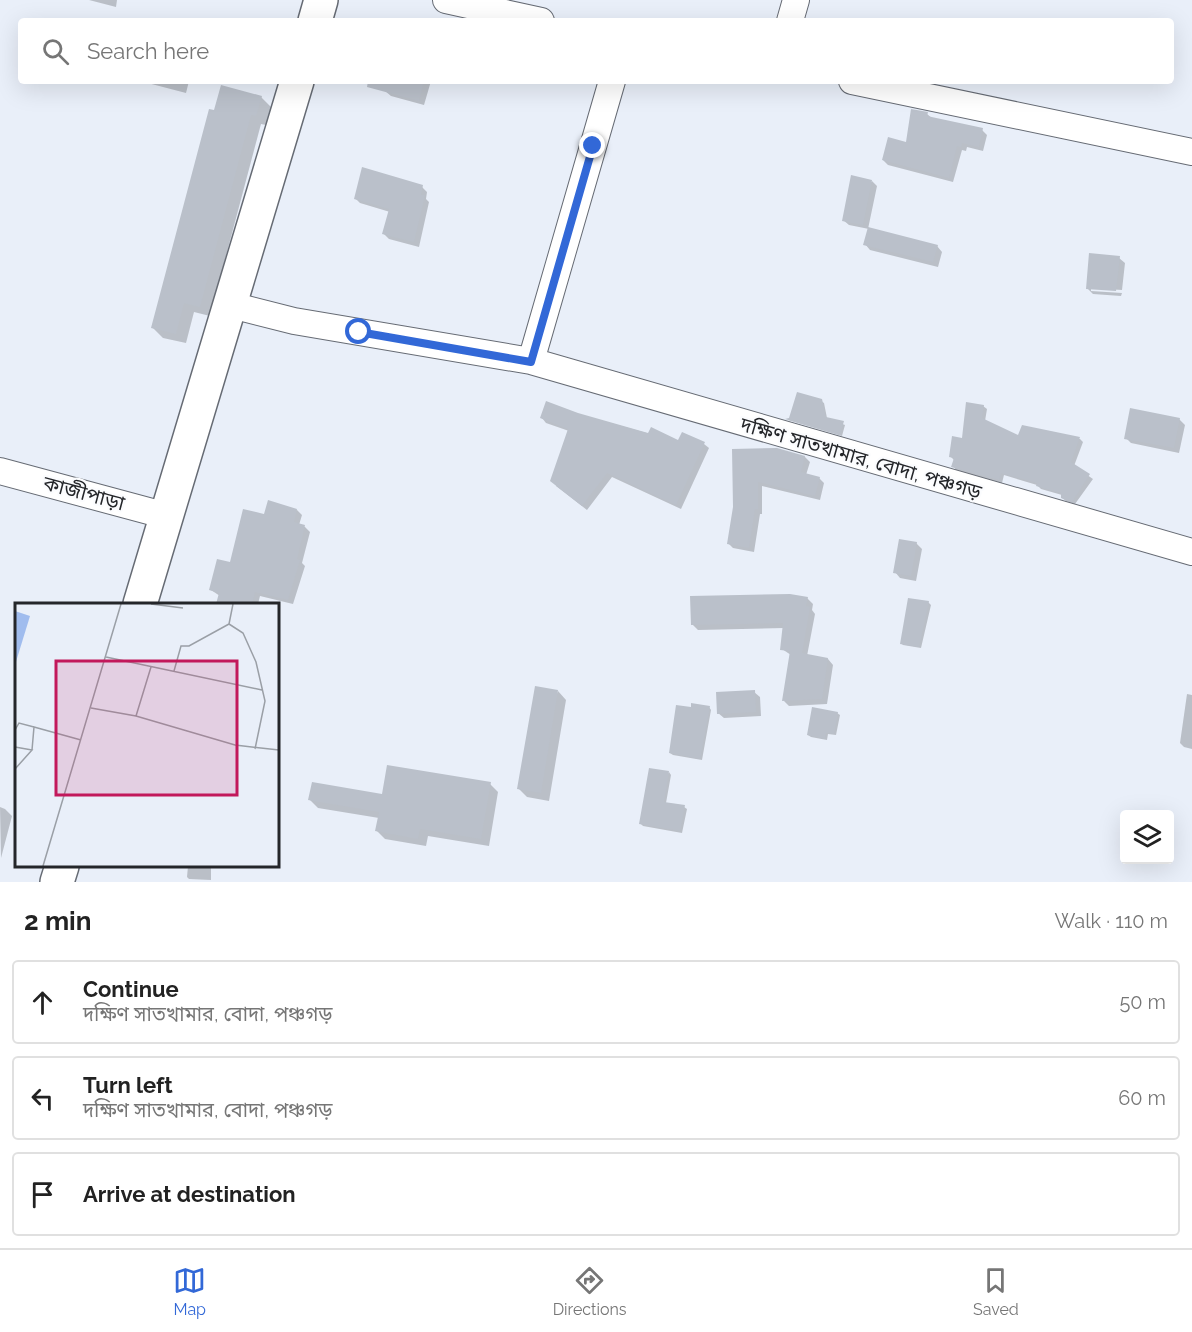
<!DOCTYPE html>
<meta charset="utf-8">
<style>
:root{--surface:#fff;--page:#f6f6f6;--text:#222;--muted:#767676;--line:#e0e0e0;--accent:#3268d7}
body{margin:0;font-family:Raleway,"Noto Sans Bengali",sans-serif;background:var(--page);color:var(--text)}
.controls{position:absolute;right:18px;bottom:18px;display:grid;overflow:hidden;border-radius:6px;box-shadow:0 6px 24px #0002}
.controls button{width:54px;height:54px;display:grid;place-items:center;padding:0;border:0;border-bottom:2px solid var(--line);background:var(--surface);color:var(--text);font:30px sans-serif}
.stop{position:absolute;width:18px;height:18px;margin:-14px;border:4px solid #3268d7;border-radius:50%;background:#fff}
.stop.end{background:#3268d7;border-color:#fff;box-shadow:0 2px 6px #0008}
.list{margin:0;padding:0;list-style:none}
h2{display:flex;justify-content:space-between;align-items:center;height:78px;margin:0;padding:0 24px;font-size:26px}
h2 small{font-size:20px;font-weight:400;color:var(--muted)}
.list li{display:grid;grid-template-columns:39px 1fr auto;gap:18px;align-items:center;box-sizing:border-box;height:84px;margin:0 12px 12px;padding:0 12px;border:2px solid var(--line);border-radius:6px}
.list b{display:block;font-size:22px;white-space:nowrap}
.list p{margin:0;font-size:20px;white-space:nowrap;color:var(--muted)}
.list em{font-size:20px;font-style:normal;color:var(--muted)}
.icon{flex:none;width:33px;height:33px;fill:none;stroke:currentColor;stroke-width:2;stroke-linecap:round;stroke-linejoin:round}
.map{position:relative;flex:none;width:1192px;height:882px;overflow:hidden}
.search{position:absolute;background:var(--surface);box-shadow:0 6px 24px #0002;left:18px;right:18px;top:18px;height:66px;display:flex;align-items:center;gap:15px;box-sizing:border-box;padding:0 21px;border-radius:6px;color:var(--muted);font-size:22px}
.sheet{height:366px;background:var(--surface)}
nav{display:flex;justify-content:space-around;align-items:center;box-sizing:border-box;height:84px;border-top:2px solid var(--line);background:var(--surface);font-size:16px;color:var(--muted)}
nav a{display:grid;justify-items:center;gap:3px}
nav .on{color:var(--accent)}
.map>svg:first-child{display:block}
.shadow{fill:#0003}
.building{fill:#bac0ca}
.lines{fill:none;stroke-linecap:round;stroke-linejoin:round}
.minor-casing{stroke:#666b74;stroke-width:28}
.highway-casing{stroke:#666b74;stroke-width:36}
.minor{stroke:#fff;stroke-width:26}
.highway{stroke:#fff;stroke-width:33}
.route{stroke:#3268d7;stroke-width:8}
.labels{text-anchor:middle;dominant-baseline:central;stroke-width:4.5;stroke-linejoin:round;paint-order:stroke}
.street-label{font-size:20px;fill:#24262a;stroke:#fbfcfe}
.inset-road{fill:none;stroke:#9a9fa6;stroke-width:1.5}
.view{fill:#c2185b;fill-opacity:0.15;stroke:#c2185b;stroke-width:3}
.inset-edge{fill:none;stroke:#24262a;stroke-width:3}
</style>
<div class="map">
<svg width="1192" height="882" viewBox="0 0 1192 882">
<rect width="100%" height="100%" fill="#e9eff9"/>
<path class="shadow" d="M89,0H117L116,7Z
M140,81H189L186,93Z
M388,81H431L424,105L391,96L385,91Z
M261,97L271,107L266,125L261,124L210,316L194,312L186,343L163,338L153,328L215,112Z
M927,114L933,119L982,130L987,135L983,151L967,147L966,151L962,150L953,182L888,165L883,160L907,144Z
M872,181L877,186L868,229L937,246L942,252L938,267L870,250L865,244L869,229L849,225L843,220Z
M422,187L427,192L426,199L429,202L419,247L389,239L384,234L390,212L360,203L355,198Z
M1119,258L1125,263L1122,290L1091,288V291L1122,293L1121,296L1093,294L1087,288Z
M821,401L824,403L827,418L845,425L842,436L788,420Z
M983,406L987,409L985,421L1019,437L1023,427L1080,439L1083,442L1074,466L1093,479L1075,504L1066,501L1062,498V495L1041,489L1037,485L1004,475L1002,483L956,470L953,466L954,460L950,456L963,439Z
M578,414L679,442L683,434L704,444L709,448L681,509L612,477L587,510L556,486L569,431L546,423L542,418Z
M1179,419L1185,425L1179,453L1131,443L1126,438Z
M734,450L805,457L810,462L806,475L819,478L824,483L820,500L762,486V514H760L754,552L733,548L728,543L735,507Z
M297,510L302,515L299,525L305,527L310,532L302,563L305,566L293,604L260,596L258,604H218L220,596L211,590L265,516Z
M916,543L922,549L916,581L900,578L895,572Z
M807,598L813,604L812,610L815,614L807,656L828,659L833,665L827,704L789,706L784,701L791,655L782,649L784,628L698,630L692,624Z
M928,602L931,605L921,648L903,645L901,643Z
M558,691L566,700L549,801L527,797L519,789Z
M754,692L760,697L761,716L724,718L718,713Z
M1187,694L1192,695V749L1184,747L1180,743Z
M709,707L711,710L702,760L673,755L670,753L692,709Z
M837,713L840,715L836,735L828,734L827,740L811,737L808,735Z
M669,772L671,775L666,803L684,807L687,809L682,833L643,826L641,824Z
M490,784L498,792L489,846L428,836L426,846L385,839L377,831L379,818L318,808L310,800L383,796Z
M0,807L5,809L12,816L1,858Z
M188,866H211V880L189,879L187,877Z"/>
<path class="building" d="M368,81H424L419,101L367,87Z
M221,85L262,96L256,116L251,115L200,307L184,303L176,334L151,328L209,109L214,110Z
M911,109L928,112L927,116L983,128L979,147L962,143L961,147L957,146L949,178L882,160L888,137L906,142Z
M362,167L423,185L421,195H425L414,242L382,234L389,209L354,199Z
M851,175L872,180L863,225L842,221Z
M868,227L938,245L933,262L863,245Z
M1089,253L1120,256L1116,291L1086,289Z
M797,392L822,399L826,417L844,421L840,435L785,419L789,418Z
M546,401L578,413L648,433L651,427L678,440L682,432L705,442L676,505L607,473L582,506L550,481L568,429L540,418Z
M966,402L984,405L982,418L1018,435L1022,425L1080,437L1071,462L1090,474L1072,502L1061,498V493L1036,486L1037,483L1001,473L999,480L951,467L954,458L949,457L952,436L962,438Z
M1130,408L1180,418L1174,448L1124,439Z
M777,448L805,456L801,472L820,477L815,496L758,482V509H755L749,548L727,544L733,507L732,449Z
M268,500L297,509L294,522L305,525L297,559L300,560L288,600L255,592L252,604H216L219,593L209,590L217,559L230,562L243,509L264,514Z
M899,539L917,542L911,576L893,573Z
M790,594L808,597L806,606L810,607L802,653L828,658L822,699L782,701L790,651L780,650L783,623L691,625L690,596Z
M908,598L929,601L919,647L900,644Z
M535,686L558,690L541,793L517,789Z
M755,690L756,712L717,714L716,692Z
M691,703L710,706L700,759L669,753L676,705L691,707Z
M812,707L838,712L834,734L826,733L825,739L807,735Z
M387,765L491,782L481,839L420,829L418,839L375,831L379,812L308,800L312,782L382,794Z
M649,768L669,771L664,802L685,805L680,831L639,824Z"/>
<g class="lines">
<defs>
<path id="minor" d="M446,0L541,21
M790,21L796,0
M852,81L1192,152
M231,305L294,321L531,361L1192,552
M531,361L612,81
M0,471L167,516"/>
<path id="highway" d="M315,21L321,0
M140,604L297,81
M57,882L62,866"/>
</defs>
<use href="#minor" class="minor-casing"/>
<use href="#highway" class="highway-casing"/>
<use href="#minor" class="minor"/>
<use href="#highway" class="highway"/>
</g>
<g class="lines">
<path class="route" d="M359,332L531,362L593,146"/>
</g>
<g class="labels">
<g class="street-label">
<text transform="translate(861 458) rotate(16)">দক্ষিণ সাতখামার, বোদা, পঞ্চগড়</text>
<text transform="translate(84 493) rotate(15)">কাজীপাড়া</text>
</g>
</g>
<g transform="translate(15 603)">
<rect width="264" height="264" fill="#e9eff9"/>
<path d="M0,8L15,13L0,62Z" fill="#a0bcee"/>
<path class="inset-road" d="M136,1L168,5M214,21L228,30L241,59L250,98L240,146M214,21L218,1M91,54L247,87M159,68L166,43H174L214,21M76,105L121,113L220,142L264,147M121,113L136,64M0,127L4,120L19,124M0,144L17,147L0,166M17,147L19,124L66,137M28,263L106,1"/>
<path class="view" d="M41,58H222V192H41Z"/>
<rect width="264" height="264" class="inset-edge"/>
</g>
</svg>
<div class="controls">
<button><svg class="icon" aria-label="layers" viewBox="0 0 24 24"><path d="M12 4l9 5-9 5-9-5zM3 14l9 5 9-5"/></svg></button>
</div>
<div class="stop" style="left:359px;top:332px"></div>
<div class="stop end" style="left:593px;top:146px"></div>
<div class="search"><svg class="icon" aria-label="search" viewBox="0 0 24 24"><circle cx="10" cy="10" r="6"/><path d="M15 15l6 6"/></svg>Search here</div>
</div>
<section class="sheet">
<h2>2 min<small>Walk · 110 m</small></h2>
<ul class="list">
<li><svg class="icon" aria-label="ahead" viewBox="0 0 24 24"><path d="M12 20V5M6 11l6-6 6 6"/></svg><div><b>Continue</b><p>দক্ষিণ সাতখামার, বোদা, পঞ্চগড়</p></div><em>50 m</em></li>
<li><svg class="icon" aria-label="left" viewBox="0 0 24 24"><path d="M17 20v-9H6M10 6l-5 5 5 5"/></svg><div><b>Turn left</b><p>দক্ষিণ সাতখামার, বোদা, পঞ্চগড়</p></div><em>60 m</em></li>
<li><svg class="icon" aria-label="arrive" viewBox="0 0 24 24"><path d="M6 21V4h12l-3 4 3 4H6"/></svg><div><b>Arrive at destination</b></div></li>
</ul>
</section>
<nav>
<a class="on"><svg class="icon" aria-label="map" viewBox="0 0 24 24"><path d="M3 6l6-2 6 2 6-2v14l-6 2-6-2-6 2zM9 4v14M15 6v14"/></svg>Map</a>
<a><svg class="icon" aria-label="directions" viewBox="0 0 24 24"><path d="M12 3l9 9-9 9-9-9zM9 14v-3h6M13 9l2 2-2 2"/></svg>Directions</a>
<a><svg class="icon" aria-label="saved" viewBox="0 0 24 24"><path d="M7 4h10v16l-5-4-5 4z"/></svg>Saved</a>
</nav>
